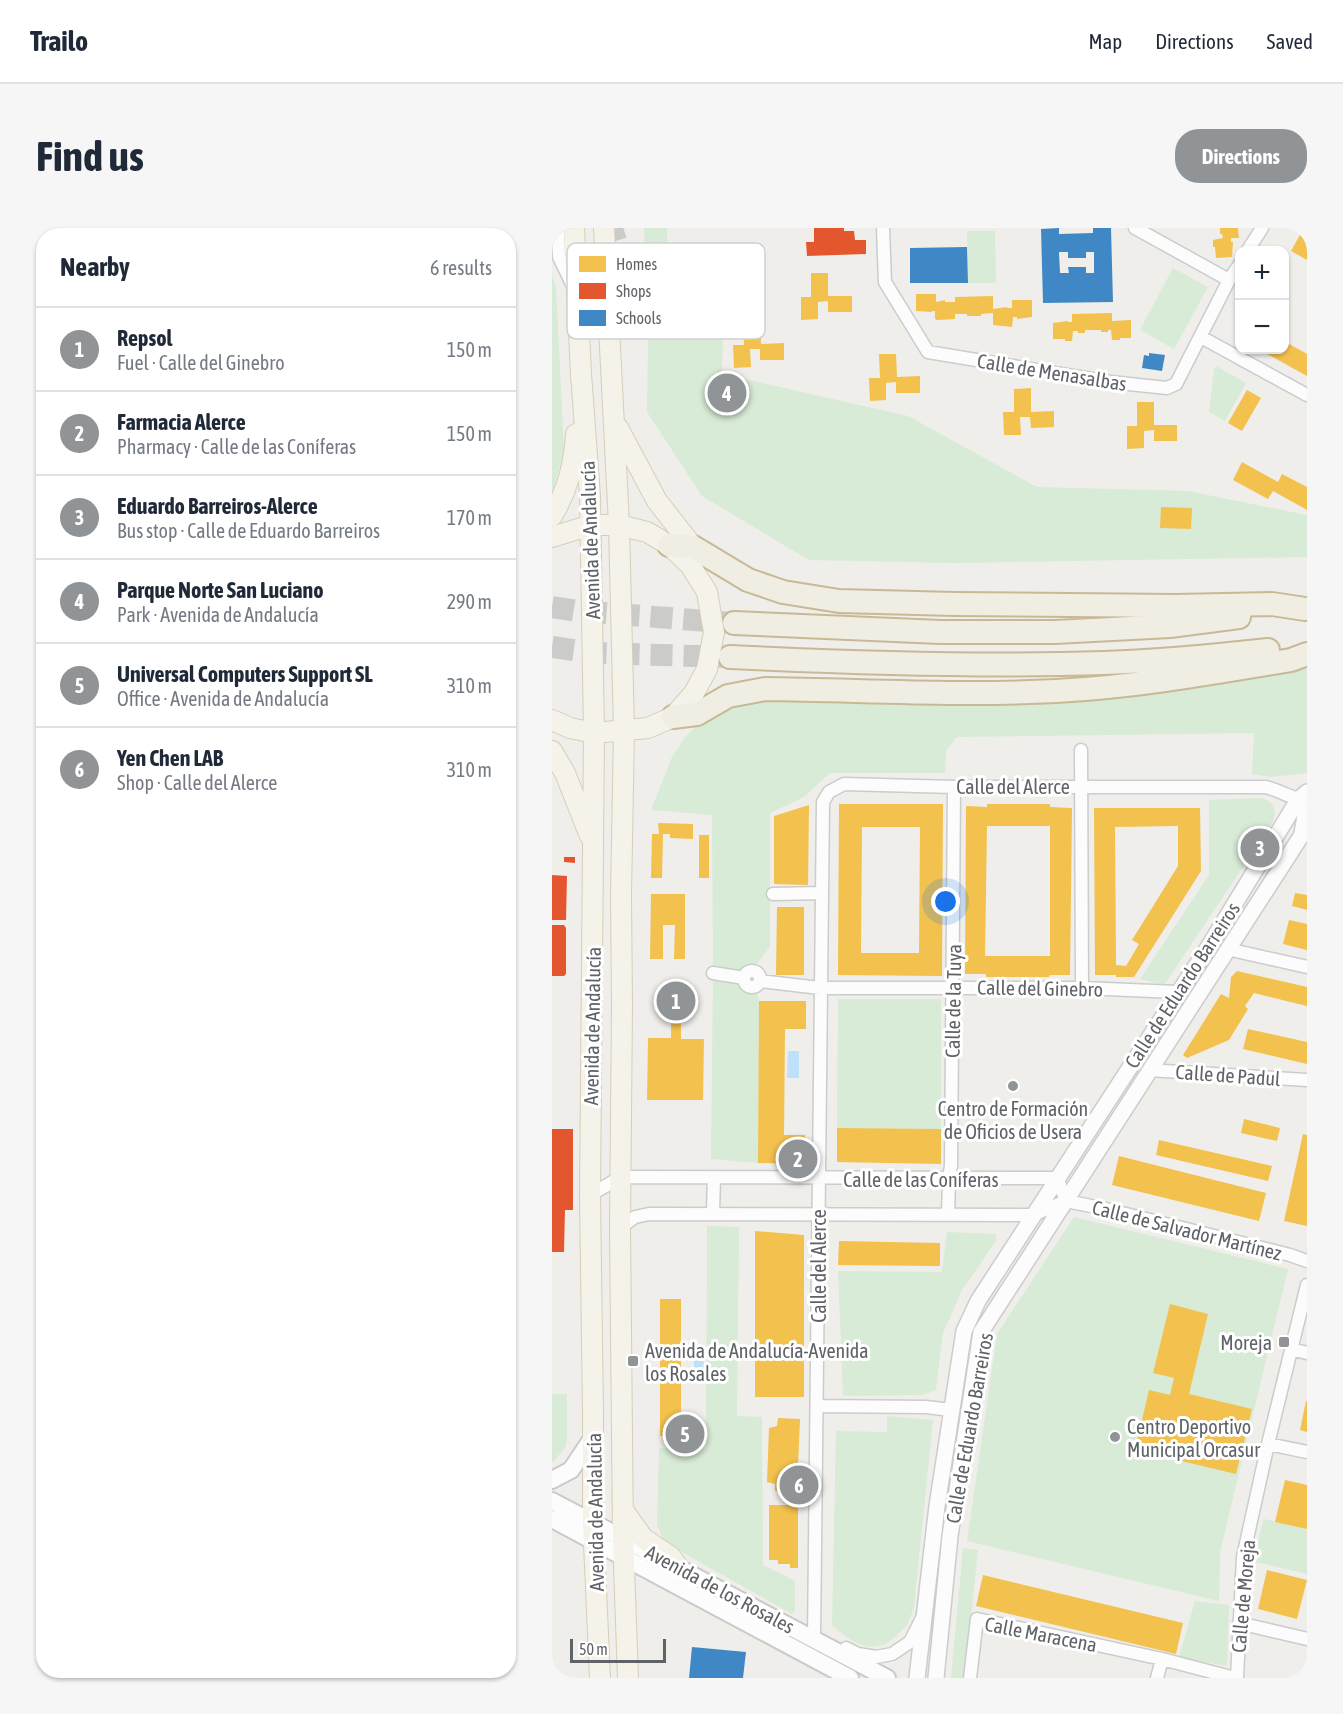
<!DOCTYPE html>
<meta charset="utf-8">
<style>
:root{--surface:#fff;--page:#f6f6f7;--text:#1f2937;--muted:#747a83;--line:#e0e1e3;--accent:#919496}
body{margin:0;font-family:"Asap Condensed",sans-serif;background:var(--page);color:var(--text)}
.controls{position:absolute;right:18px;top:18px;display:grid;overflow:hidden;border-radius:12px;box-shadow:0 2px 4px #0004}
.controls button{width:54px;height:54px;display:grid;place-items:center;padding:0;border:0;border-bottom:2px solid var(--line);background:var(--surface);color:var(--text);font:30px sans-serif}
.scale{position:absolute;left:18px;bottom:15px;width:96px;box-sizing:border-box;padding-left:6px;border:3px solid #5f6368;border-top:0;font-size:16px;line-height:21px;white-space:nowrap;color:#5f6368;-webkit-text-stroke:4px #fff;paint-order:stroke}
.you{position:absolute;left:394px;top:674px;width:21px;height:21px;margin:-15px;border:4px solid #fff;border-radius:50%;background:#1a73e8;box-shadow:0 0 0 9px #1a73e833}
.badge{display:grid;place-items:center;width:39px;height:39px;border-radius:50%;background:var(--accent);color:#fff;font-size:20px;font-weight:700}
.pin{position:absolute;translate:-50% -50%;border:3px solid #fff;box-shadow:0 2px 6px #0006}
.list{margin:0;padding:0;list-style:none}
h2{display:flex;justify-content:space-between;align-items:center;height:78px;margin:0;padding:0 24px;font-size:26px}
h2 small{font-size:20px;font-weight:400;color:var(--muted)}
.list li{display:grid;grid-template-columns:39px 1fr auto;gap:18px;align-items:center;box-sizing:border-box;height:84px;padding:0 24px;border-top:2px solid var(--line)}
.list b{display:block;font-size:22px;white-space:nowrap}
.list p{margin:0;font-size:20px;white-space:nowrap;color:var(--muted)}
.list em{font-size:20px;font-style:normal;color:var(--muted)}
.map{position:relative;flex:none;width:755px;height:1450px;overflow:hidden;border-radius:24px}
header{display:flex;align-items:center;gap:36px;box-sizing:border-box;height:84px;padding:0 30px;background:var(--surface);border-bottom:2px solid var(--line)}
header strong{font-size:28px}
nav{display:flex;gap:33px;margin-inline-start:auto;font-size:21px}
.intro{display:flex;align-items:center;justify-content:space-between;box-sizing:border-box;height:144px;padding:0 36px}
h1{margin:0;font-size:42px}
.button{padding:15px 27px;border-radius:24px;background:var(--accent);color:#fff;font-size:21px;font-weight:700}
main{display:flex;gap:36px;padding:0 36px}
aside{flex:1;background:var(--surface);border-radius:24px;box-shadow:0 2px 4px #0004}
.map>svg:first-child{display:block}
.green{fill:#d8ebd6}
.water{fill:#bfe0f9}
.homes{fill:#f2c14e;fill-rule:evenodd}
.shops{fill:#e4572e}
.schools{fill:#3f88c5;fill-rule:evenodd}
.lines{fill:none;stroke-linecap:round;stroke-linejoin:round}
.minor-tunnel{stroke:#cbcbca;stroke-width:12;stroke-dasharray:12 6;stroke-linecap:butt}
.motorway-tunnel{stroke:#cbcbca;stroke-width:22;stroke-dasharray:22 11;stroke-linecap:butt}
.minor-casing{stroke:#cbcccc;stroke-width:15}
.tertiary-casing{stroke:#cbcccc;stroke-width:18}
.secondary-casing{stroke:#cacacb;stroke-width:20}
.primary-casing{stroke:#d7ceb8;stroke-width:22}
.motorway-casing{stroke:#c8b996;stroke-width:26}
.minor{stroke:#fdfcfc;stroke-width:12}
.tertiary{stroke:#fdfcfc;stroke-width:15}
.secondary{stroke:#fdfcfc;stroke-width:16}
.primary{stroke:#f4f2e9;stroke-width:20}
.motorway{stroke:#f0ede3;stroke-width:22}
.poi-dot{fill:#919496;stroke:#fff;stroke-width:2}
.labels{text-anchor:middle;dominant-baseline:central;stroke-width:6;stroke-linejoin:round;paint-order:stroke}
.street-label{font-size:20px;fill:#5f6368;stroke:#fff}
.poi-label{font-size:20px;fill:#5f6368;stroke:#fff;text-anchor:start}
.key{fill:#fff;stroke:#cfd0d2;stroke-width:1.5}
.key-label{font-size:16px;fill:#5f6368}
</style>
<header>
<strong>Trailo</strong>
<nav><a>Map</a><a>Directions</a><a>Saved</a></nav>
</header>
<div class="intro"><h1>Find us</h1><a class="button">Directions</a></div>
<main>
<aside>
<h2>Nearby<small>6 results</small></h2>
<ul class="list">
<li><span class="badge">1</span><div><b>Repsol</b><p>Fuel · Calle del Ginebro</p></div><em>150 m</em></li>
<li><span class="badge">2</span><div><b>Farmacia Alerce</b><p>Pharmacy · Calle de las Coníferas</p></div><em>150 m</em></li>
<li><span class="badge">3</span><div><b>Eduardo Barreiros-Alerce</b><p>Bus stop · Calle de Eduardo Barreiros</p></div><em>170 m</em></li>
<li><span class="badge">4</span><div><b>Parque Norte San Luciano</b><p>Park · Avenida de Andalucía</p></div><em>290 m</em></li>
<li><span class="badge">5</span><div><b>Universal Computers Support SL</b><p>Office · Avenida de Andalucía</p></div><em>310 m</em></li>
<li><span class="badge">6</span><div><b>Yen Chen LAB</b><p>Shop · Calle del Alerce</p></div><em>310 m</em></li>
</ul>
</aside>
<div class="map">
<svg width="755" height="1450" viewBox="0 0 755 1450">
<rect width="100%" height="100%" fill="#efeeea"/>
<path class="green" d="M92,0H115L117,75L171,100L170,146L356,188L485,259L636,263L755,287V329L400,335L257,332L150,268L95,184L96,116Z
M415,3H443L444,55H416Z
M621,40L656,59L622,121L588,102Z
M0,46L4,59L12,223L2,260L0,263Z
M664,138L694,155L673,193L657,184L662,141Z
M755,440V545L719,549L700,546L702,505L405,509L394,523L393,545H278L252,569L218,585V719L200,742L207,773L206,935L159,931L161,745L160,587L99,582L120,529L134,508L154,489L186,474L225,471L626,460L695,451Z
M709,570C724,574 725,584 720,596L612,757L588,751L657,647V572Z
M286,771H389V901L285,900Z
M522,989L736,1041L668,1324L667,1373L415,1313L445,1106Z
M155,998L187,999L185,1188L210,1189L211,1337L243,1353V1382L240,1386L112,1314L105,1297L107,1220L154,1221Z
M395,1004L444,1006V1013L410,1062L391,1105L384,1162L370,1167L291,1168L286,1043L390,1044Z
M0,1166H15V1210L13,1220L0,1235Z
M335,1188L381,1192L362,1379C360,1384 358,1392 355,1397C353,1400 348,1404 345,1407C322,1430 300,1415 280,1397L284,1203L335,1204Z
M712,1291L755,1301V1346L700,1333Z
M411,1320L426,1322L413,1450H399Z
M643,1373L677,1377L675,1438L627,1429Z"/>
<path class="water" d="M236,823H247V850H235Z
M142,1122H152V1147H142Z"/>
<path class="homes" d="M668,0H686L687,10H679V14H681L680,29L664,30L663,19H661V12L671,10L670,6H668Z
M749,5L755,8V32L739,23Z
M259,45H276V68H300V84H276V73L266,74V91L249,92V69H259Z
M364,66H384V74L393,72V74H403V69L441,68V81L455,79V80H460V72H480V89L465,91V89H461L460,99L441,97V85L429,86V88H415V86H403V91L385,92L383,91V83H380V84L364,83Z
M560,85V93L579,92V110H568V112H560L559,102H556V104H549V102H533V105H526V103H521L520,113H513V111H501V95L516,93V94H520V86Z
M191,93H208L209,116L232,115V132H208V121H198L199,139L182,140L181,117H192Z
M732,113L755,126V148L708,122H732Z
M327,126H344L345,149L368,148V165H344V154L334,155V172L318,173L317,150H328Z
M479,160V184L502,183V199L479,200L478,189H468L469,207H452L451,184H462V161Z
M695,162L709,170L690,203L676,195Z
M585,174H602V197H625V213H602V202L592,203V220L575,221V198H585Z
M690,234L726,254L730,246L755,259V282L721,263L716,271L681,252Z
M609,279L640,280L639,301L608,300Z
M287,576H391L390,748L286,747ZM310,599H368L367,725H309Z
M435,576H498V579L520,580L518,747H498L497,749H434V746H413L414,578L435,579ZM435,598H498V728H433Z
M257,577L256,657L222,656V588Z
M542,580H648L649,643L582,749H564V747H543ZM626,598V638L580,712L587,716L574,738L564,737L563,599Z
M106,595L141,596V611L118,610V606H111L110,650H99L100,606H107Z
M147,607H157V650H147Z
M743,665L755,667V682L740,678Z
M99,666H133V731H122L123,697H111V731H98Z
M225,679H252V747H224Z
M737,692L755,696V722L731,716Z
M685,743L755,759V778L702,765L693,778L696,781L677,812L635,830L631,827L669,766L677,770L679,749Z
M207,773H254V801H233L232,907H253L252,936L206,935Z
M119,788H129V811H152L151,872H95L96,810H119Z
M696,801L755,814V836L691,821Z
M692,891L728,900L725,913L689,905Z
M285,900L389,901V936L285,934Z
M751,906L755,907V998L732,993Z
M607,912L720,938L716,953L604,927Z
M567,928L714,965L707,993L560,957Z
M203,1003L252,1007V1169H203Z
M287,1013L388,1015V1038L286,1037Z
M108,1071H129V1207L108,1208Z
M618,1076L656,1086L637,1166L700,1181L684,1246L583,1222L597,1162L618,1167L622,1150L601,1145Z
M754,1173H755V1204L748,1202Z
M226,1190L248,1191L245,1261L223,1263V1256L215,1254L217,1200L225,1198Z
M733,1252L755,1257V1301L723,1294Z
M217,1277H246V1340H238V1336H226V1332H217Z
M715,1342L755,1352L745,1391L706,1381Z
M431,1347L631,1395L624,1426L424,1378Z"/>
<path class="shops" d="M262,0H292V3H302L303,12H314V26L255,28L254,14H262Z
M12,629H23V635L12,634Z
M0,647L15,648L14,692H0Z
M0,697H12L14,700V746L12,748H0Z
M109,758H140L139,788H108Z
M0,901H21V982H13L12,1024H0Z"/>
<path class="schools" d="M507,0V6L541,5V0H559L561,74L491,75L489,1ZM507,24H516V30H534V24H542V45H534V39H516L517,45H508Z
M415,19L416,55H358V20Z
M597,125L613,127L610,143L590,140L592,127L597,128Z
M140,1419L194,1424L191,1450H137Z"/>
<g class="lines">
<path class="minor-tunnel" d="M65,0L69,12L71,26"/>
<path class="motorway-tunnel" d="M0,379L25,383L181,395
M0,419L42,425L178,429"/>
<defs>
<path id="minor" d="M6,0L7,29L20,56
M331,0L333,54L376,124L558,154L615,160L624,156L677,52L688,36
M583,0L677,52
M696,22L710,0
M62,105L70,81L71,26
M649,109L755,167
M529,522L530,760
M746,572L752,585L748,608
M221,666L270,665
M675,721L755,739
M192 751a8 8 0 1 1 16 0a8 8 0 1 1-16 0Z
M161,745L192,750
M208,753L268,760H530L625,764
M597,842L755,852
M38,967L69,949L505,950L514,973
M514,973L554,981L738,1027L755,1033
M161,985L162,950
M396,987L397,950L399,938L402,559
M68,1000L83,989L97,986L481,987L514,973
M739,1121L755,1125
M265,1178L374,1179L399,1182
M716,1216L755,1224
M687,1395L755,1411
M262,1411L271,574L277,564L292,556L402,559H713C727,561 740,573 755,570
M294,1420L306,1426L324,1429L340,1426L358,1414L370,1390
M418,1450L425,1391L610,1431L683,1450
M605,1450L610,1431
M685,1450L691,1329L716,1216L755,1057"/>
<path id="tertiary" d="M365,1450L385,1278L412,1103L426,1073L657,718L746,572L755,564
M384,1450L398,1308L429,1104L755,599"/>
<path id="secondary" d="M0,1252L19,1242L41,1209
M0,1273L335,1450
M0,1291L298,1450"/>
<path id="primary" d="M22,0L29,146L38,268L42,505L38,967L41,1185V1294L48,1450
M52,0L67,297L72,503L69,667L70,777L68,1000L71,1310L76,1450
M66,200L105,273L141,319
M0,288C16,262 22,236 24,206
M0,309L39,297H67L95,304L117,317L138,337L155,364L162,404L155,441L142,465L121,489L96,500L42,505L18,500L0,492
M0,523L13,545L38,608
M71,1282L91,1310L119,1329L126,1339"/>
<path id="motorway" d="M117,317L141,319L196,352L231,364L287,373L403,376L624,378L720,376L753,381
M182,395L388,404H503L618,398L687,389
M178,429C303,435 428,439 552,435C607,433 662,428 716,422
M121,489L145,486L176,468L213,461C310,462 407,468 504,463C583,459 661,445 739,432L755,426"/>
</defs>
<use href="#minor" class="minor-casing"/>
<use href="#tertiary" class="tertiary-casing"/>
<use href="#secondary" class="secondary-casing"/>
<use href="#primary" class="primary-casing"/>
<use href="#motorway" class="motorway-casing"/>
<use href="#minor" class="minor"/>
<use href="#tertiary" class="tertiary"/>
<use href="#secondary" class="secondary"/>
<use href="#primary" class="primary"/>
<use href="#motorway" class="motorway"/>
</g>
<g class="poi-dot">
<circle cx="461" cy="858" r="6"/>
<rect x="726" y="1108" width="12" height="12" rx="3"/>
<rect x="75" y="1127" width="12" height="12" rx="3"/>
<circle cx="563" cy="1209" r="6"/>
</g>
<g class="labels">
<g class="street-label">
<text transform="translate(500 144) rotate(9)">Calle de Menasalbas</text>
<text transform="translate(38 312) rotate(-92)">Avenida de Andalucía</text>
<text x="461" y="558">Calle del Alerce</text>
<text transform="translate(630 757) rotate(-57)">Calle de Eduardo Barreiros</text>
<text transform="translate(488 760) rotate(1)">Calle del Ginebro</text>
<text transform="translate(401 773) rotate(-89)">Calle de la Tuya</text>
<text transform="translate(40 798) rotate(-89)">Avenida de Andalucía</text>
<text transform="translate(676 847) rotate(4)">Calle de Padul</text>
<text x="369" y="951">Calle de las Coníferas</text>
<text transform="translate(635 1002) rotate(14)">Calle de Salvador Martínez</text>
<text transform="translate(266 1038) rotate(-90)">Calle del Alerce</text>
<text transform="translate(417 1200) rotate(-80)">Calle de Eduardo Barreiros</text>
<text transform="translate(43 1284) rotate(-91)">Avenida de Andalucía</text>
<text transform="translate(168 1361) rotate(28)">Avenida de los Rosales</text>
<text transform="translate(691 1368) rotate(-85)">Calle de Moreja</text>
<text transform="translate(489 1406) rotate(11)">Calle Maracena</text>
</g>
<g class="poi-label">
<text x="461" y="880" text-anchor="middle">Centro de Formación<tspan x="461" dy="23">de Oficios de Usera</tspan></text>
<text x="720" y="1114" text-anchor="end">Moreja</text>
<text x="93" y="1122">Avenida de Andalucía-Avenida<tspan x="93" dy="23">los Rosales</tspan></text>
<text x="575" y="1198">Centro Deportivo<tspan x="575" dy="23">Municipal Orcasur</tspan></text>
</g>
</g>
<rect x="15" y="15" width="198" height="96" rx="9" class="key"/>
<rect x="27" y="28" width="27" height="16" fill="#f2c14e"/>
<rect x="27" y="55" width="27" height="16" fill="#e4572e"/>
<rect x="27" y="82" width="27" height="16" fill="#3f88c5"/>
<g class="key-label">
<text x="64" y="42">Homes</text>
<text x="64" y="69">Shops</text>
<text x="64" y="96">Schools</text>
</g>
</svg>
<div class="controls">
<button>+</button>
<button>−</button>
</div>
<div class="scale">50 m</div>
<div class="you"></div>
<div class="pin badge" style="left:124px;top:773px">1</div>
<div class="pin badge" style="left:246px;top:931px">2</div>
<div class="pin badge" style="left:708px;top:620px">3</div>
<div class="pin badge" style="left:175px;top:165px">4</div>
<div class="pin badge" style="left:133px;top:1206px">5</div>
<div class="pin badge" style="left:247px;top:1257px">6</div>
</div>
</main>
